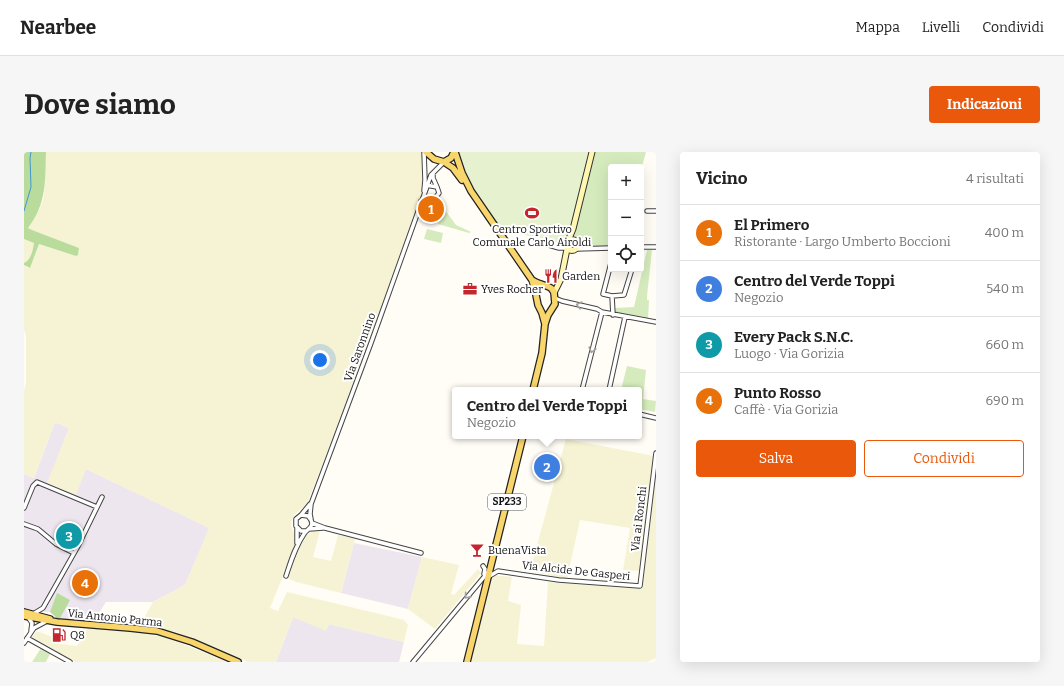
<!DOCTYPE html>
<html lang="it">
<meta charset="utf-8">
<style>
:root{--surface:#fff;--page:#f6f6f6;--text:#222;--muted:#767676;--line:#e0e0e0;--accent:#ea580c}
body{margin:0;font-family:Bitter,serif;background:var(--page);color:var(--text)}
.controls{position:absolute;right:12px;top:12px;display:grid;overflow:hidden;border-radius:4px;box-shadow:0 4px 16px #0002}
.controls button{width:36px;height:36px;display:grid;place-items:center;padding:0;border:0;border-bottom:1px solid var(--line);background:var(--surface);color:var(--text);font:20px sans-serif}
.you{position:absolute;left:296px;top:208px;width:14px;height:14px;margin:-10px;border:3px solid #fff;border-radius:50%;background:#1a73e8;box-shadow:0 0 0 6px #1a73e833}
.badge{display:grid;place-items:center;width:26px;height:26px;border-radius:50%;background:var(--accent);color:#fff;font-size:13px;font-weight:700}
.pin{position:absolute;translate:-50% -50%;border:2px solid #fff;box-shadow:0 1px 4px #0006}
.popup{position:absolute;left:428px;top:235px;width:190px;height:52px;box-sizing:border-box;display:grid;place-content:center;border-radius:4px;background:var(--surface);filter:drop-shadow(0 1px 3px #0005);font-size:13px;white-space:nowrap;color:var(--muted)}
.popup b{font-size:15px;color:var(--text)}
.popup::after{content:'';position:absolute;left:50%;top:100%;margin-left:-8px;border:8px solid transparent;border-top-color:var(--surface)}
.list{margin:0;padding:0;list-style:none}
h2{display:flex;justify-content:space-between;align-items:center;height:52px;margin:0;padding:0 16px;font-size:17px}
h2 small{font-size:13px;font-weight:400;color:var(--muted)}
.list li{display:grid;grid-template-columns:26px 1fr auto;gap:12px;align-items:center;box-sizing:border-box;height:56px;padding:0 16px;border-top:1px solid var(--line)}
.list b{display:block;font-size:15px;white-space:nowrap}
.list p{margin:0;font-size:13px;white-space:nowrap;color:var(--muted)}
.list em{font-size:13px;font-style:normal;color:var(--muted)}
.actions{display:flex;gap:8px;padding:12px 16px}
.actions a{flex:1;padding:9px 0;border:1px solid var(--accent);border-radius:4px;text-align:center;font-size:14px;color:var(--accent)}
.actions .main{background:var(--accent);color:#fff}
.icon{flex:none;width:22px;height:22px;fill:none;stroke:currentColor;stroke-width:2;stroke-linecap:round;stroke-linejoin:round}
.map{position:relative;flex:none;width:632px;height:510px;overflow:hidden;border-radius:4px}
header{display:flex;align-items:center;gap:24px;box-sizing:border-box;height:56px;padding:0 20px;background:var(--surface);border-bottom:1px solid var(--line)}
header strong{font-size:19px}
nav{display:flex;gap:22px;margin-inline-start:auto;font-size:14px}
.intro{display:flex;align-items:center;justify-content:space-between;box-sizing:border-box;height:96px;padding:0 24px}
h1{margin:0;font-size:28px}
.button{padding:10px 18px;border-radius:4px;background:var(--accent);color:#fff;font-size:14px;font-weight:700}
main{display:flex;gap:24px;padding:0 24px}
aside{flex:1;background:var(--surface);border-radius:4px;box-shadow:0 4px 16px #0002}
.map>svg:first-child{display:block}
.industrial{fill:#eee6ef}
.farmland{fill:#f6f3d4}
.green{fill:#d5ebbd}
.forest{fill:#b9dc9c}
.pitch{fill:#e6f2cf}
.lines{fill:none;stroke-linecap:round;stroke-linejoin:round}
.stream{stroke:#3f96cf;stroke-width:1}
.street-casing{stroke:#444;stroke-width:5.5}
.secondary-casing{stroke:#333;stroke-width:7}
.primary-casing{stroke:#222;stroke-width:8}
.street{stroke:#fff;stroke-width:3.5}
.secondary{stroke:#fff6b0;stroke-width:5}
.primary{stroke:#f9d66b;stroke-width:5.5}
.oneway{stroke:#a0a0a0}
.labels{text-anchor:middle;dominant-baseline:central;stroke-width:4;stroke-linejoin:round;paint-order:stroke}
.shield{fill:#fff;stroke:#585858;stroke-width:1}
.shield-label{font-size:10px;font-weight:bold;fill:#111}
.poi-label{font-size:11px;fill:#111;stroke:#fff;text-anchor:start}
.street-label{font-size:11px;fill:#111;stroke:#fff}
</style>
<header>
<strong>Nearbee</strong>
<nav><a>Mappa</a><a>Livelli</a><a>Condividi</a></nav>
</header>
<div class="intro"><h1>Dove siamo</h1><a class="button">Indicazioni</a></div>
<main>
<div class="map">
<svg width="632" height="510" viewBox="0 0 632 510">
<rect width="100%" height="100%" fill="#fffdf5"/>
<path class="industrial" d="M31,270L45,276L24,331L62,317L186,376L161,433L129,450H82L69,470L35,468L26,460L0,459V322L10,326Z
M330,391L398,405L384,457L317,441Z
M269,465L302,478L305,472L380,490L375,510H252Z"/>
<path class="farmland" d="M22,0H397L399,17L397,43L337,212L283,352L270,363L268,368L267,374L270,381L271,388L278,390L282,384L288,379H296L289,405L307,409L314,383L331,387L317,441L272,430L259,424L246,456L254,459L263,440L335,457L380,468L384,473L380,490L305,472L302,479L269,465L252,510H224L152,480L116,473L129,450L161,433L185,376L62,317L52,343L23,331L45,276L31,270L10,326L0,322V239L2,230V184L0,178V113L2,115L6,116L15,92L52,104L54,103L55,98V96L8,78L4,76L16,56L20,44Z
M0,87L10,90V96L4,109L0,111Z
M542,287L630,304L617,419L599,418L606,376L556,368L543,427L506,419Z
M632,311V506L623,510H447L468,423L488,425L484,449L497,453L493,492L520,494L524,430L618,437Z
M398,405L435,413L427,442L430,443L454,417L457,421L411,477L384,457Z
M64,476L114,481L141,485L204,510H51L8,485L13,479L31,486L28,491L53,494Z"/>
<path class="green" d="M570,0H622L617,18V15H587V94C575,94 556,97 550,83Z
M406,48L418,54L432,73L447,80L445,81L414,72L415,68L413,67V63L400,60L399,63L397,62L401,51Z
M403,77L419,81L417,91L400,87Z
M623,98H628L623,144V148H625L624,167H620V165L591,160V156L610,155Z
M603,214L622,218L619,247L632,249L631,260L615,257V238H597Z
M17,496L26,502L22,510H8Z"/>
<path class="forest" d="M0,0H22C21,29 23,51 4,76L8,78L55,96L54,103L52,104L15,92L6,116L0,113V111C7,108 9,98 10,91L0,87Z
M33,441L46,448L35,468L26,460Z"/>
<path class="pitch" d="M435,0H565L544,85L537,92L477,77L446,32Z"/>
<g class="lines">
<path class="stream" d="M0,59L7,35L6,6L7,0"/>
<defs>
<path id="street" d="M409,21V26L413,35
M400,39L401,28L400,0
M397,49L412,45L415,41L413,35L402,33
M623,59H632
M514,90L535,96H543
M552,91L565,95
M617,95H632
M552,97L587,96
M587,111L579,142L588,144L600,143L608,117
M588,144L589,163
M531,146L538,149L573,157L578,160L632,170
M558,238L578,160
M585,238L601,165
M615,262L632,266
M0,356L9,334L13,330L73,355
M277,363L286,352
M287,367L286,362L287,352L347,191L400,43L407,23L420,10
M288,371L301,376L397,401
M0,372L14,377L32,392L50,401
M273,376V391
M285,377L299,376
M459,414L461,417L460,422
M262,424C267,409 271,395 280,382C282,378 287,377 288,372C288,369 286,366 284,364L277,363L272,367V374L277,379H282
M464,425L474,419L535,428L616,434L632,301
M9,462L19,456L53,396L78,345
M4,465L8,471L7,479
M3,486L46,510
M0,491L10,476L23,469
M389,510L465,419"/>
<path id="secondary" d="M542.5 93a5.5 5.5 0 1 1 11 0a5.5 5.5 0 1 1-11 0Z
M544,89L549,77L568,0
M530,141L537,127L543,97"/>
<path id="primary" d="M402,0L410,7L420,10L427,6L430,0
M431,0L438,21L447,39L508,128L511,138L514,153L518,161L521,172
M420,10L429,16L438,28
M508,128C515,133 521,132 527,136L530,140L531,152L524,163L521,172L518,201L509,238
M0,460L26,467
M0,464L33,470L106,476L133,479L168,490L214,510
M443,510L499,284"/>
</defs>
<use href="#street" class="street-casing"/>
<use href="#secondary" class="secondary-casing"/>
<use href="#primary" class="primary-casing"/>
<use href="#street" class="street"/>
<use href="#secondary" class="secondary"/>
<use href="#primary" class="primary"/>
</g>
<defs><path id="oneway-chevron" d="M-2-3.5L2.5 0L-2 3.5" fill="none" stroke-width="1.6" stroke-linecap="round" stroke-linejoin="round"/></defs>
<g class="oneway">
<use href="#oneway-chevron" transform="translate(555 153) rotate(-166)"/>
<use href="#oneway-chevron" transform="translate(568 198) rotate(105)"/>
<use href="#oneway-chevron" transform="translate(443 444) rotate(131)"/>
</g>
<defs>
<symbol id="stadium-bare" viewBox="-9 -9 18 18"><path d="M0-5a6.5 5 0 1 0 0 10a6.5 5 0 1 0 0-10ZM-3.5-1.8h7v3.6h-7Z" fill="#c4262e" stroke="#fff" stroke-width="2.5" paint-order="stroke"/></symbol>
<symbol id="restaurant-bare" viewBox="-9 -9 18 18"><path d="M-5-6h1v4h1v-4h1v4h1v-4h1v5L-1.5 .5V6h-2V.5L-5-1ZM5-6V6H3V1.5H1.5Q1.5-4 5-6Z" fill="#c4262e" stroke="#fff" stroke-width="2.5" paint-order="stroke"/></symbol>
<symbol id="office-bare" viewBox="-9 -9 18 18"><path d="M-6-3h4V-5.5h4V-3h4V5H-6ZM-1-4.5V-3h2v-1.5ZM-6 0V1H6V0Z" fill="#c4262e" stroke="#fff" stroke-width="2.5" paint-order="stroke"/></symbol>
<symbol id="bar-bare" viewBox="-9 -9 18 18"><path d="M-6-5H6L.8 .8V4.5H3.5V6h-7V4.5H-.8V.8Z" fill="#c4262e" stroke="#fff" stroke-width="2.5" paint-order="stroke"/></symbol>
<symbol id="fuel-bare" viewBox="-9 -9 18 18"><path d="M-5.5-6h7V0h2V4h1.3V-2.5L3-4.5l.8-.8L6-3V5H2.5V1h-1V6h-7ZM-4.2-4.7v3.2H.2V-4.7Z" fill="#c4262e" stroke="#fff" stroke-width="2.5" paint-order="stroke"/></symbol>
</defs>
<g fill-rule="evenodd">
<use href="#stadium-bare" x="498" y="51" width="20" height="20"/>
<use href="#restaurant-bare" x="517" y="114" width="20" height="20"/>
<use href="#office-bare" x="436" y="127" width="20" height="20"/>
<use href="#bar-bare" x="443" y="388" width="20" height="20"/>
<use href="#fuel-bare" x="25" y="473" width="20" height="20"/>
</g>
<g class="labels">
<rect class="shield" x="464" y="342" width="38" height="16" rx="3"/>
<g class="shield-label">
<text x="483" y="350">SP233</text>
</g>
<g class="poi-label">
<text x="508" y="77" text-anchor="middle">Centro Sportivo<tspan x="508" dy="13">Comunale Carlo Airoldi</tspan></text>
<text x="538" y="124">Garden</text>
<text x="457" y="137">Yves Rocher</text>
<text x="464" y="398">BuenaVista</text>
<text x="46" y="483">Q8</text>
</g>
<g class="street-label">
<text transform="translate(336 195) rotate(-70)">Via Saronnino</text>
<text transform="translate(615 367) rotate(-83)">Via ai Ronchi</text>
<text transform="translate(552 419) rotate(6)">Via Alcide De Gasperi</text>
<text transform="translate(91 466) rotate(6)">Via Antonio Parma</text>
</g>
</g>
</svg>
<div class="controls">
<button>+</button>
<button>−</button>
<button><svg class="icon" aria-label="locate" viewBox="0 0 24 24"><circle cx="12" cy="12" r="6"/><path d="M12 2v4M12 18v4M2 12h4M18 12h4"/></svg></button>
</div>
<div class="you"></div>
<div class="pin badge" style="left:407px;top:57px;background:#e8710a">1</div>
<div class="pin badge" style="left:523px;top:315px;background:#3f7fe0">2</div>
<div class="popup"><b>Centro del Verde Toppi</b>Negozio</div>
<div class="pin badge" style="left:45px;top:384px;background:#0f9aa8">3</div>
<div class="pin badge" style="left:61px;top:431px;background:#e8710a">4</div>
</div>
<aside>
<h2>Vicino<small>4 risultati</small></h2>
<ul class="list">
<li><span class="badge" style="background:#e8710a">1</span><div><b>El Primero</b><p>Ristorante · Largo Umberto Boccioni</p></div><em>400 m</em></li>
<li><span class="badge" style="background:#3f7fe0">2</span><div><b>Centro del Verde Toppi</b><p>Negozio</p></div><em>540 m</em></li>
<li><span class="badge" style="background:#0f9aa8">3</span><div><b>Every Pack S.N.C.</b><p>Luogo · Via Gorizia</p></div><em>660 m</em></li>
<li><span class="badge" style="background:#e8710a">4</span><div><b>Punto Rosso</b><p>Caffè · Via Gorizia</p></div><em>690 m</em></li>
</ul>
<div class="actions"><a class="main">Salva</a><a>Condividi</a></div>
</aside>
</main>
